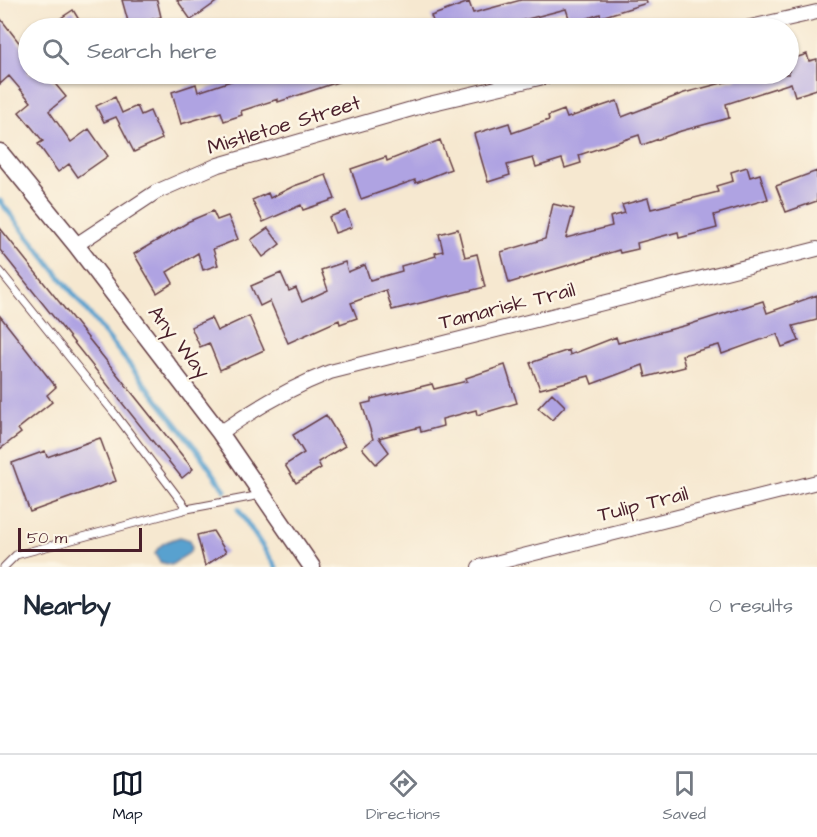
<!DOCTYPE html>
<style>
:root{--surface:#fff;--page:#f2f2f3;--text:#1f2937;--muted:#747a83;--line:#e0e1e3;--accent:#111827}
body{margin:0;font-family:"Architects Daughter",sans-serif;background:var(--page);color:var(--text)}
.scale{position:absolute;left:18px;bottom:15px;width:124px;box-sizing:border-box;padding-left:6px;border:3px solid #4a1f2b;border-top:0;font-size:16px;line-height:21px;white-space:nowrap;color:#4a1f2b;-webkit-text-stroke:4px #fcf5e5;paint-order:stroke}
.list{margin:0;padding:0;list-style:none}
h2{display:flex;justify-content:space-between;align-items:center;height:78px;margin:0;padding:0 24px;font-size:26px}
h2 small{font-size:20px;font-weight:400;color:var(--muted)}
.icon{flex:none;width:33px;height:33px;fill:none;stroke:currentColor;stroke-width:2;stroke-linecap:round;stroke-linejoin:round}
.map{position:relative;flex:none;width:817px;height:567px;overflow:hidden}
.search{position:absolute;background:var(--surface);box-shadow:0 2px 4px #0004;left:18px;right:18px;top:18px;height:66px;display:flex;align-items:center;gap:15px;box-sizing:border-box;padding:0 21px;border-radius:33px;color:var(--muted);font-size:22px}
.sheet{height:186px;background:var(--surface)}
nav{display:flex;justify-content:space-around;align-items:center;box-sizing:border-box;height:84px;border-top:2px solid var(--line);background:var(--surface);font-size:16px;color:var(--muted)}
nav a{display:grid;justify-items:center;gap:3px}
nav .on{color:var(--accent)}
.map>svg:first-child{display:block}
.water{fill:#58a1cf;stroke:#51607d;stroke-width:1.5}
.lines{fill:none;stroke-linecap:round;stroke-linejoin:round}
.stream{stroke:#58a1cf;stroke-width:5}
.building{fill:#afa3e2}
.service-casing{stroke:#643d44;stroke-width:9}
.minor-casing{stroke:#643d44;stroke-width:16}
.tertiary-casing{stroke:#643d44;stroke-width:19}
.service{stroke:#fff;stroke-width:7}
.minor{stroke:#fff;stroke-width:14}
.tertiary{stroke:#fff;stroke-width:16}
.labels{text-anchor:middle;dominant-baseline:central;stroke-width:5;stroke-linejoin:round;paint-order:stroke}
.street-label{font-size:21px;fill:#4a1f2b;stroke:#fcf5e5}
</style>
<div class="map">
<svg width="817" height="567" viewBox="0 0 817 567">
<rect width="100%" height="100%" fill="#fcf5e5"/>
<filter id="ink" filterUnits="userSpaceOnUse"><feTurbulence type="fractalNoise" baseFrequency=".0167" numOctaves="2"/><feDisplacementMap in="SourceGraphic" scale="12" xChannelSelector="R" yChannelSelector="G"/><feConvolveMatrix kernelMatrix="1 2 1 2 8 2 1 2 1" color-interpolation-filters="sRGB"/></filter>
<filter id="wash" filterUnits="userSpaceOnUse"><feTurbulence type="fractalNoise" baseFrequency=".008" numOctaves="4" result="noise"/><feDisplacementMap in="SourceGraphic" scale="24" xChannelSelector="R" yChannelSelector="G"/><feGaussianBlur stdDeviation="1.35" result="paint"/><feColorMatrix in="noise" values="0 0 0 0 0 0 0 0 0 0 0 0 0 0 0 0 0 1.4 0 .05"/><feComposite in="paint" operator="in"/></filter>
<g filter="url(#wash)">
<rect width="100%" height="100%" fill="#f6e8d0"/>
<path class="water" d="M180,537L190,540L192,548L189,553L171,565L160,562L155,554C159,543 170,540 180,537Z"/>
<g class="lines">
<path class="stream" d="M0,201L197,450L225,490
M238,509L276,567"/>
</g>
<g id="blocks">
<path class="building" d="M122,0H157L161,17L129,25Z
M177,0H219L191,20Z
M521,0H646L647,3L601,17L600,14L571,24L566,9L516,22L518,28H436L431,16L469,2L473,13Z
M73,10L84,28H63L58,20Z
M0,18L28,54V74H47L66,97L49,111L71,142L89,129L108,156L78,177L69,164L58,172L38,144L43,141L19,112L31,102L9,76L0,84Z
M807,54L809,61L817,59V89L795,96L791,83L726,104L729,118L681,131L642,145L639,135L579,155L581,163L565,168L562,159L536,167L533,158L507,165L510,175L488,182L474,134L509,123L512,133L549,120L548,116L564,110L567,118L617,101L622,117L684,93L737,79L735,74H789V60Z
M231,74H356V76L278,102V99L241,111L242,115L224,121L221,112L181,124L172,92L196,84L198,92L237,79Z
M115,97L122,113L137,106L141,115L150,111L162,139L134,152L116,117L104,122L96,106Z
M440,140L451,169L416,183L415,180L361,199L351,169L386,157L387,161Z
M747,167L750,177L760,174L768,199L714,215L717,228L679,238L678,232L637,243L638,249L620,253L619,250L509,283L501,252L545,239L553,204L574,209L566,238L612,226L610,217L625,213L622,205L648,198L651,209L718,192L716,186L733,181L731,172Z
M817,171V201L786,212L776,186Z
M326,175L335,199L303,210L301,205L263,222L252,200L268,193L270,198L294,186Z
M213,211L217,220L228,216L238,239L213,249L218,265L203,270L198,253L167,272L173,283L157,293L134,254L187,223V222Z
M346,211L352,227L335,233L329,217Z
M0,228L193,469L182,478L0,250Z
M268,228L280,244L263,257L251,240Z
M458,229L465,257L477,254L485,287L392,310L386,290L351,303L357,318L340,324L339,320L288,343L270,301L260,306L251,286L281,273L289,291L296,288L302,302L328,290L321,270L345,262L348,272L365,265L370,280L402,271L401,266L436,256L435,253L443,251L439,234Z
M817,295V320L793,326L799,341L782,347L777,334L722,354L719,345L682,355L685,367L646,377L643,365L592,384L589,376L540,389L530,363L569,350L570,355L616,337L618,343L691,324L763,301L767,313Z
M0,316L56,387L47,395L52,402L18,429L21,433L0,449Z
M249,316L264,350L220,370L209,343L200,347L191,327L211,318L217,331Z
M505,365L517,403L477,415L476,410L442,419L443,426L421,432L420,427L379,438L389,452L376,464L362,448L373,439L362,404L371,402V399L432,384L434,389L467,381L466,378Z
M552,393L565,406L552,420L538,408Z
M326,415L345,446L318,462L321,468L296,483L285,465L304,453L293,435Z
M100,438L116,481L30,512L12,463L45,451L47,457Z
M213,531L226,552L205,566L197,535Z"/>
</g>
</g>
<g filter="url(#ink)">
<use href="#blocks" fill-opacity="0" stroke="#643d44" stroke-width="1.5"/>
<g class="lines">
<defs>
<path id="service" d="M0,271L115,414L187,509
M4,567L16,555L187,509L261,495"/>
<path id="minor" d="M746,28L817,12
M76,245L156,192L218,165L429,104L556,74
M220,433C255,408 290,388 330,372L817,249
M479,567L817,482"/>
<path id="tertiary" d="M0,152L76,245L220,433L312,567"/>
</defs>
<use href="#service" class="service-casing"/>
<use href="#minor" class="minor-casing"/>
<use href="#tertiary" class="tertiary-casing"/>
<use href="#service" class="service"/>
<use href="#minor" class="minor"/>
<use href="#tertiary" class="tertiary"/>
</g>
</g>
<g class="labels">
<g class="street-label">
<text transform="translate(284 125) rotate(-17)">Mistletoe Street</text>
<text transform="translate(507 306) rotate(-14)">Tamarisk Trail</text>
<text transform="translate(179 342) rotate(52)">Any Way</text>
<text transform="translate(643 504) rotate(-14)">Tulip Trail</text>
</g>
</g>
</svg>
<div class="scale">50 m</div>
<div class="search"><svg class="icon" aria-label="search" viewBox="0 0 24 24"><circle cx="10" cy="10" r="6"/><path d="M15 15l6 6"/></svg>Search here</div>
</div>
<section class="sheet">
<h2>Nearby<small>0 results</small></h2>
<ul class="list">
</ul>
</section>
<nav>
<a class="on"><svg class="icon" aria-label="map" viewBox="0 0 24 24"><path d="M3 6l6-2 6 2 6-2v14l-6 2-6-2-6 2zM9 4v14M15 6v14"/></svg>Map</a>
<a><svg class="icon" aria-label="directions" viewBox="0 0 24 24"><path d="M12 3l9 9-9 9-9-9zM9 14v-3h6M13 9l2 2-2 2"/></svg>Directions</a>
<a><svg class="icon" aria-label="saved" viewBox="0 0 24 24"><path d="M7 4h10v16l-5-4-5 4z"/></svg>Saved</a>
</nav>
